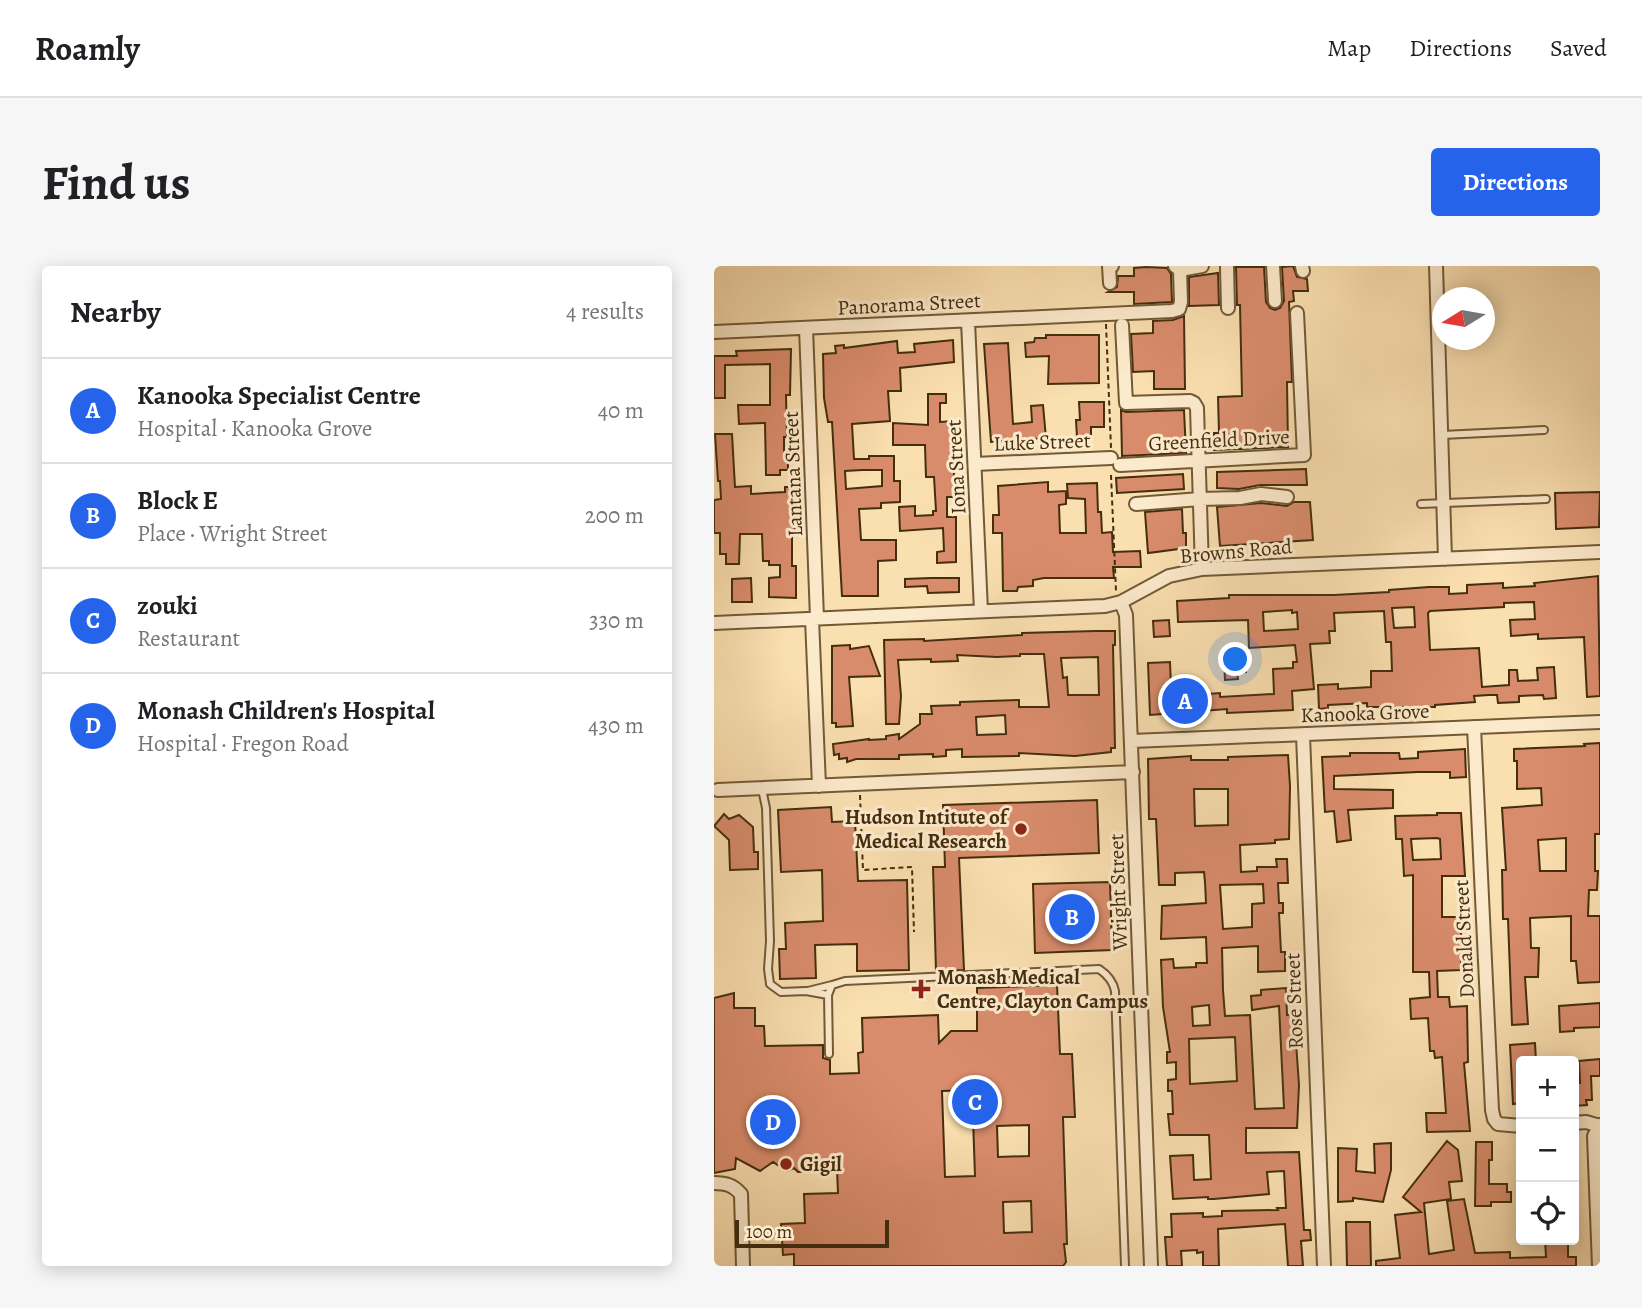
<!DOCTYPE html>
<meta charset="utf-8">
<style>
:root{--surface:#fff;--page:#f6f6f6;--text:#202124;--muted:#757577;--line:#e0e0e0;--accent:#2563eb}
body{margin:0;font-family:Alegreya,serif;background:var(--page);color:var(--text)}
.controls{position:absolute;right:21px;bottom:21px;display:grid;overflow:hidden;border-radius:7px;box-shadow:0 4px 18px #0003}
.controls button{width:63px;height:63px;display:grid;place-items:center;padding:0;border:0;border-bottom:2px solid var(--line);background:var(--surface);color:var(--text);font:35px sans-serif}
.compass{position:absolute;left:718px;top:21px;width:63px;height:63px;border-radius:50%;background:var(--surface);box-shadow:0 4px 18px #0003;rotate:259deg}
.scale{position:absolute;left:21px;bottom:18px;width:154px;box-sizing:border-box;padding-left:7px;border:4px solid #442e0e;border-top:0;font-size:19px;line-height:24px;white-space:nowrap;color:#442e0e;-webkit-text-stroke:5px #fceacc;paint-order:stroke}
.you{position:absolute;left:522px;top:394px;width:24px;height:24px;margin:-18px;border:5px solid #fff;border-radius:50%;background:#1a73e8;box-shadow:0 0 0 10px #1a73e833}
.badge{display:grid;place-items:center;width:46px;height:46px;border-radius:50%;background:var(--accent);color:#fff;font-size:23px;font-weight:700}
.pin{position:absolute;translate:-50% -50%;border:4px solid #fff;box-shadow:0 2px 7px #0006}
.list{margin:0;padding:0;list-style:none}
h2{display:flex;justify-content:space-between;align-items:center;height:91px;margin:0;padding:0 28px;font-size:30px}
h2 small{font-size:23px;font-weight:400;color:var(--muted)}
.list li{display:grid;grid-template-columns:46px 1fr auto;gap:21px;align-items:center;box-sizing:border-box;height:105px;padding:0 28px;border-top:2px solid var(--line)}
.list b{display:block;font-size:26px;white-space:nowrap}
.list p{margin:0;font-size:23px;white-space:nowrap;color:var(--muted)}
.list em{font-size:23px;font-style:normal;color:var(--muted)}
.icon{flex:none;width:38px;height:38px;fill:none;stroke:currentColor;stroke-width:2;stroke-linecap:round;stroke-linejoin:round}
.map{position:relative;flex:none;width:886px;height:1000px;overflow:hidden;border-radius:7px}
header{display:flex;align-items:center;gap:42px;box-sizing:border-box;height:98px;padding:0 35px;background:var(--surface);border-bottom:2px solid var(--line)}
header strong{font-size:33px}
nav{display:flex;gap:38px;margin-inline-start:auto;font-size:24px}
.intro{display:flex;align-items:center;justify-content:space-between;box-sizing:border-box;height:168px;padding:0 42px}
h1{margin:0;font-size:49px}
.button{padding:18px 32px;border-radius:7px;background:var(--accent);color:#fff;font-size:24px;font-weight:700}
main{display:flex;gap:42px;padding:0 42px}
aside{flex:1;background:var(--surface);border-radius:7px;box-shadow:0 4px 18px #0003}
.map>svg:first-child{display:block}
.building{fill:#d98c6c;stroke:#442e0e;stroke-width:2;fill-rule:evenodd}
.lines{fill:none;stroke-linecap:round;stroke-linejoin:round}
.service-casing{stroke:#725a36;stroke-width:10}
.minor-casing{stroke:#725a36;stroke-width:16}
.path{stroke:#442e0e;stroke-width:2;stroke-dasharray:5 3.5;stroke-linecap:butt}
.service{stroke:#fceacc;stroke-width:6}
.minor{stroke:#fceacc;stroke-width:12}
.poi-dot{fill:#8f2418;stroke:#fceacc;stroke-width:2.5}
.labels{text-anchor:middle;dominant-baseline:central;stroke-width:6;stroke-linejoin:round;paint-order:stroke}
.street-label{font-size:21px;fill:#442e0e;stroke:#fceacc}
.poi-label{font-size:21px;font-weight:bold;fill:#442e0e;stroke:#fceacc;text-anchor:start}
</style>
<header>
<strong>Roamly</strong>
<nav><a>Map</a><a>Directions</a><a>Saved</a></nav>
</header>
<div class="intro"><h1>Find us</h1><a class="button">Directions</a></div>
<main>
<aside>
<h2>Nearby<small>4 results</small></h2>
<ul class="list">
<li><span class="badge">A</span><div><b>Kanooka Specialist Centre</b><p>Hospital · Kanooka Grove</p></div><em>40 m</em></li>
<li><span class="badge">B</span><div><b>Block E</b><p>Place · Wright Street</p></div><em>200 m</em></li>
<li><span class="badge">C</span><div><b>zouki</b><p>Restaurant</p></div><em>330 m</em></li>
<li><span class="badge">D</span><div><b>Monash Children's Hospital</b><p>Hospital · Fregon Road</p></div><em>430 m</em></li>
</ul>
</aside>
<div class="map">
<svg width="886" height="1000" viewBox="0 0 886 1000">
<rect width="100%" height="100%" fill="#fadfb0"/>
<filter id="stains"><feTurbulence type="fractalNoise" baseFrequency=".00286" numOctaves="4"/><feColorMatrix values="0 0 0 0 .2 0 0 0 0 .09 0 0 0 0 .02 0 0 0 .5 -.17"/></filter>
<radialGradient id="worn" r=".72"><stop offset=".6" stop-color="#630" stop-opacity="0"/><stop offset="1" stop-color="#630" stop-opacity=".3"/></radialGradient>
<path class="building" d="M579,0L583,11L593,13L594,25H579L580,35L575,36L578,116H573L574,181L500,184V167H505L504,131L528,130L526,39H523L522,1H550L552,36L556,42L561,44L566,42L570,35L568,1Z
M432,1L453,2L457,8L458,36L420,38V26H394L403,21L404,10H420V2Z
M504,7L505,39L475,40V11Z
M470,50L471,123H440V105L419,106L417,68L439,67V55L459,54Z
M332,69H385V117L334,118L335,90L312,91L311,77L320,76L321,72H332Z
M239,74L240,96L186,102L187,125H174L176,155L138,158L140,193H155V190H180V215H186V236L167,237V242L145,243L147,274H182V294L164,295V330H128L118,156H114L110,132L109,88L122,87L121,80L130,79V82L183,75L184,87L201,86L200,78ZM148,204H168V220L132,223L131,205Z
M294,77L299,158L318,156L317,140L329,139L332,172L277,176L270,78Z
M77,83L76,129H72L73,171H70V192H74V204H66V209H52L51,157L25,158L24,139H56V98L11,99V132H0V90H23L22,85Z
M214,128H232V137H226V156L240,155L241,174H237L242,231H233V251H242V296L223,297V286L230,285L229,262L186,265L185,241L201,240V250L219,249V245H222L220,211H212L211,179H179V157L214,159Z
M365,136H390V161H377V172H363L362,154H366Z
M407,144L412,146L470,144L472,187L408,190Z
M1,168H18L21,221L37,220V228L71,226V221H82L81,266H78V300H82V332L55,331V312L66,311V299H55V295H49L48,268H26L25,298H12V288H6V267H0V234L7,233L6,215H4Z
M592,203L593,219H546L525,223L503,222V206Z
M469,208L470,223L403,227L402,212Z
M334,216V226L352,225V238L345,239L346,267H372L371,233L354,232L353,218L383,217L384,246H387L388,267L398,266L399,286L426,285L427,301H399L400,312H330L319,314V320L304,321L303,325H289L288,267H279V249H285L284,220Z
M886,226L885,261L842,263L841,227Z
M580,236H596L599,274L506,280L503,241L547,237L573,240Z
M468,243L469,267H472V282L434,287L431,246Z
M884,310L886,430L873,431L870,371L824,373V368L797,370L796,354L821,353L820,336L790,337V341L716,345L714,347L716,384L765,382L768,421L795,419V404H803L804,415L824,414L823,402L840,401L842,432L830,433L829,429L805,430V436L784,437L783,429H775L760,430L761,436L721,439V441H653V437L614,439V442L605,443L604,419L624,418V423L657,421V405H678L677,376H672L670,345L620,347L621,365H615L616,377L596,378L600,423L578,425L579,444L513,447V443L436,449L434,397L456,396L457,420L476,419V426L480,425V429L506,427V431L560,428L559,403L579,402V396H583L581,379L535,382L534,354L464,356L463,335L515,332V329H620L675,326V324L715,321H735V328L753,327V319L789,317V322L821,320L820,317ZM700,341L701,361L680,362L678,342ZM578,344V347L583,346L584,363L550,365L549,346Z
M37,312L38,336H18V313Z
M217,312H245V326L214,327L213,320L191,321V313Z
M455,354L456,370L440,371L439,355Z
M382,365H401V379H399L401,482H397V486L361,490L305,487V490L248,491V483L232,484V490L219,491V488L185,489V493H142L133,496V492L125,493V488L120,489L119,478L155,473V474L172,473V470L185,468V473L206,458V448H218L217,440L246,439V436L305,434V441H335L330,388H306V390L283,391L243,389L244,395L217,396V393L184,394L187,430L185,458H172L170,374L210,373V375L308,369V367ZM384,391L385,429H354L353,411L349,412L347,392ZM291,449L292,468L263,469L262,451Z
M136,379V383L155,380L166,410L135,411L139,460L122,461V457H118V380Z
M531,392L532,406L523,407L524,413L511,414L510,393Z
M886,477V568H881V605H884L883,624H875L874,650H886V716L864,717L862,695H857V650L816,652L817,682H825L824,711H811L814,758L798,759L794,653H789L788,604H792L788,542L828,539L827,522L803,523V495H800V483L871,480L870,478ZM852,572V605H826L824,574Z
M751,483L752,511L736,512V506H704L620,510V523L679,524V542L634,544L637,574L623,576L620,545L611,546L608,491L636,490V487H685L686,493L704,492V486Z
M574,489L576,520L575,573L561,574V577L526,579L527,606L543,605V601H563L562,593H573L574,617H564L565,637H569V647H565L567,686H571V705L544,706V680L508,682L509,724L511,750L536,749L541,843L570,842L565,740L538,744L537,730L547,729V724L572,722L573,749L580,748L585,819L583,862H532V887L585,886L590,964H596L597,974L587,975L589,1000H574L571,958L504,963L505,1000H489V986L483,987V984L467,985L468,1000H453L451,971H458L457,948L489,947V951L508,950V945L564,944L563,942H572L570,905L553,906L555,928L500,933H494V931L459,933L456,890L479,889L480,914L497,913L495,869H456L454,848H459L458,825H454V814L462,813V796L453,797V786H456L449,741L447,694L459,693L460,702L482,701V697H493L492,671L447,673L448,640L492,637L491,616L490,606L461,607V619H445L442,553H435L434,493L477,490V494H514V491ZM480,523H514V559L481,560ZM549,618L550,637L538,638V661L509,663L506,619ZM495,739L496,759L479,760L478,741ZM521,771L523,815L476,818L475,773Z
M383,534L385,587L245,592L250,704L222,705L219,601H231L229,539Z
M117,541L118,556L141,555L144,615L193,614L195,704L143,705V678L101,679L102,712L66,713L65,683H72L71,657L109,655L108,604L67,606L64,544Z
M723,547H747L751,610H728V651H747V704L723,705L724,731H735L736,741L753,740L754,796L750,797L756,865L713,866L712,847H732L728,791L721,792L720,785H716L714,752L697,753L696,733L716,731L715,706H699V609L690,610L688,573H682L681,550L723,549ZM723,572L726,573L727,593L699,594L697,573Z
M10,548L15,553L25,549L39,561L40,586H44V603L16,604L15,574L0,560Z
M396,616L398,684L321,687L319,618Z
M343,719L346,788H358L361,851H349L353,978H350L352,996L349,1000H80V988L69,989L67,958L91,957L90,928L124,927L123,904L84,906L80,902L73,905L59,896L46,905L22,892L21,903L0,907V732L20,727V742H41V760H50L51,780L109,779V792L116,794V808L145,807L144,787L149,786L148,752L224,749L225,777L237,765H263V722ZM258,824L261,910L231,911L228,825ZM315,859V890L284,891L283,860ZM317,935L318,966L290,967L289,936Z
M886,737V761L860,762V765L846,766L845,740Z
M821,777L822,795H807V837L799,838L796,779Z
M886,793V810H877L878,834H872L873,839L860,840V817H866L865,795Z
M733,875L744,884L748,915L735,916L737,933L710,937L715,988L740,984L733,935L750,933L761,987L796,986V992L832,991L831,974H854V991H862V1000H662V995L686,992L681,949L707,946L689,931Z
M762,876H778V894H775V918H793V926H797V936H777V940H761Z
M677,877V904L669,936L639,932V935L624,936V882L643,883L642,905L661,907L660,878Z
M632,956H656L657,1000H633Z"/>
<g class="lines">
<defs>
<path id="service" d="M728,169L830,164
M707,238L832,233
M48,523L52,542L56,675L54,703L56,718L67,726L92,725L114,729
M94,725L118,719
M115,788L114,729L118,719L131,715L385,703C394,709 399,715 401,725L411,1000"/>
<path id="minor" d="M461,0L466,4L488,0
M559,0L561,35
M588,0L589,5
M722,0L731,293
M513,1L514,42
M396,17L395,0H398
M254,55L267,345
M408,59L412,137L476,135L480,137L483,142L488,303
M92,62L103,352
M0,66L458,45L465,43L467,36L466,4
M261,198L397,192
M406,199L590,189L583,47
M422,238L486,233L526,232L547,228L573,231
M407,336L412,349L437,1000
M98,353L105,520
M0,357L391,340L407,336L455,310L488,303L886,286
M760,461L778,844L780,853L784,858L807,860
M589,469L610,1000
M418,475L886,456
M4,524L419,506
M860,857L872,856L886,860
M0,917C12,917 19,919 27,928L29,1000
M885,1000L880,870L886,859"/>
</defs>
<use href="#service" class="service-casing"/>
<use href="#minor" class="minor-casing"/>
<path class="path" d="M392,58L397,182
M397,209L402,325
M146,529L149,604L198,601L200,666"/>
<use href="#service" class="service"/>
<use href="#minor" class="minor"/>
</g>
<g class="poi-dot">
<circle cx="307" cy="563" r="7"/>
<path d="M203.5 712.5h7v7h7v7h-7v7h-7v-7h-7v-7h7z"/>
<circle cx="72" cy="898" r="7"/>
</g>
<g class="labels">
<g class="street-label">
<text transform="translate(195 38) rotate(-3)">Panorama Street</text>
<text transform="translate(505 174) rotate(-3)">Greenfield Drive</text>
<text transform="translate(328 176) rotate(-2)">Luke Street</text>
<text transform="translate(242 201) rotate(-93)">Iona Street</text>
<text transform="translate(79 208) rotate(-92)">Lantana Street</text>
<text transform="translate(522 285) rotate(-5)">Browns Road</text>
<text transform="translate(651 447) rotate(-2)">Kanooka Grove</text>
<text transform="translate(404 626) rotate(-92)">Wright Street</text>
<text transform="translate(750 673) rotate(-93)">Donald Street</text>
<text transform="translate(580 735) rotate(-92)">Rose Street</text>
</g>
<g class="poi-label">
<text x="293" y="551" text-anchor="end">Hudson Intitute of<tspan x="293" dy="24">Medical Research</tspan></text>
<text x="223" y="711">Monash Medical<tspan x="223" dy="24">Centre, Clayton Campus</tspan></text>
<text x="86" y="898">Gigil</text>
</g>
</g>
<rect width="100%" height="100%" filter="url(#stains)"/>
<rect width="100%" height="100%" fill="url(#worn)"/>
</svg>
<div class="controls">
<button>+</button>
<button>−</button>
<button><svg class="icon" aria-label="locate" viewBox="0 0 24 24"><circle cx="12" cy="12" r="6"/><path d="M12 2v4M12 18v4M2 12h4M18 12h4"/></svg></button>
</div>
<svg class="compass" viewBox="-18 -18 36 36"><path d="M0-13l5 13h-10z" fill="#e53935"/><path d="M0 13l5-13h-10z" fill="#757577"/></svg>
<div class="scale">100 m</div>
<div class="you"></div>
<div class="pin badge" style="left:471px;top:435px">A</div>
<div class="pin badge" style="left:358px;top:651px">B</div>
<div class="pin badge" style="left:261px;top:836px">C</div>
<div class="pin badge" style="left:59px;top:856px">D</div>
</div>
</main>
